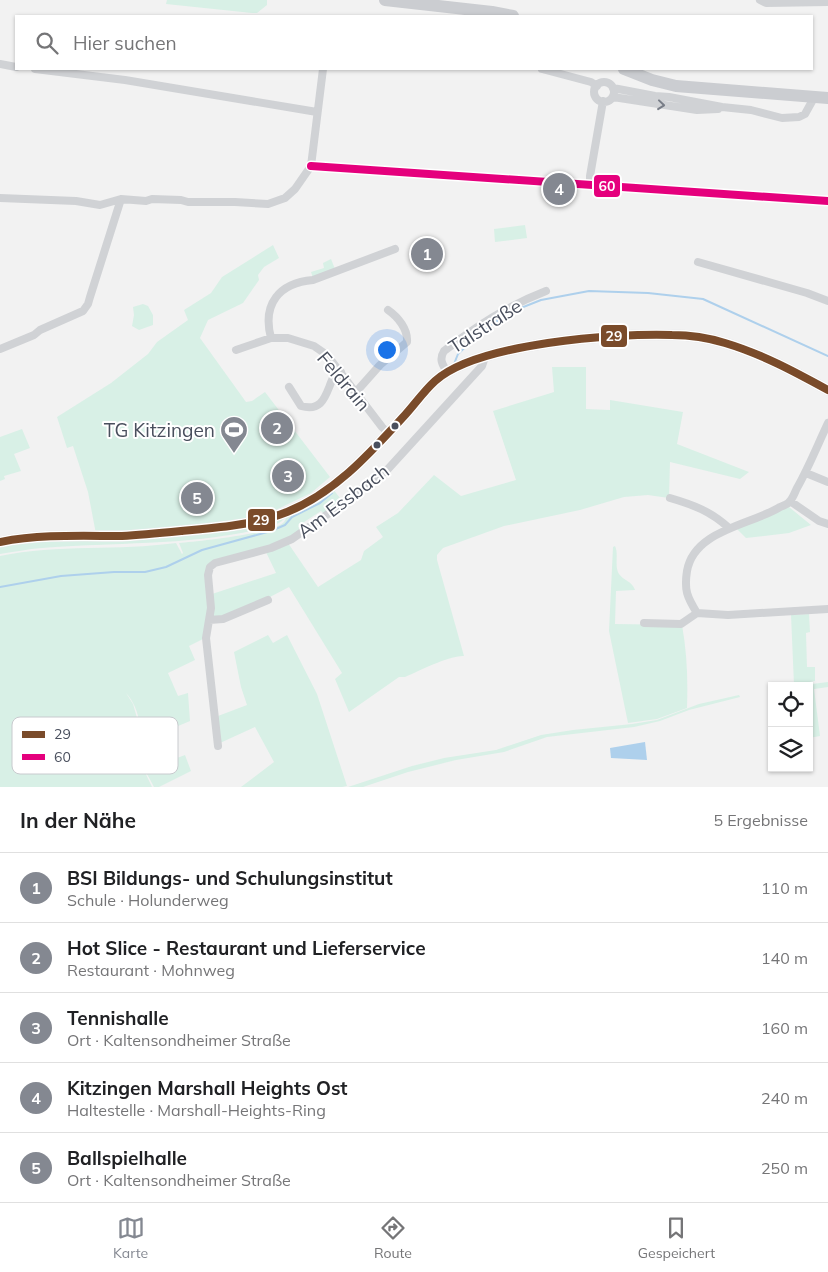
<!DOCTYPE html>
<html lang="de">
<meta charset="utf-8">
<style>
:root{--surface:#fff;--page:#f2f2f2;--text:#202124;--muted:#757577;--line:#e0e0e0;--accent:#848891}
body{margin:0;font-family:Mulish,sans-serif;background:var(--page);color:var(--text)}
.controls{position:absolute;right:15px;bottom:15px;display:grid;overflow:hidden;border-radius:0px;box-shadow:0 1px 4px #0004}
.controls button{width:45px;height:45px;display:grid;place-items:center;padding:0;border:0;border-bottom:1px solid var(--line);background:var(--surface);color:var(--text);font:25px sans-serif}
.you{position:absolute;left:386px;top:349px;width:18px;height:18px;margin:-12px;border:4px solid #fff;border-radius:50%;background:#1a73e8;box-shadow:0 0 0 8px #1a73e833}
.badge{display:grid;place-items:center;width:32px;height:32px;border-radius:50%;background:var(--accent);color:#fff;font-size:16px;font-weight:700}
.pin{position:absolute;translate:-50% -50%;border:2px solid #fff;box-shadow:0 1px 5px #0006}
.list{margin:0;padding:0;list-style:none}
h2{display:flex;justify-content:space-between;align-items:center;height:65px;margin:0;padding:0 20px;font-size:21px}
h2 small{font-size:16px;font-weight:400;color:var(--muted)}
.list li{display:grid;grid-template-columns:32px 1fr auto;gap:15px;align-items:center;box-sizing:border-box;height:70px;padding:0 20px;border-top:1px solid var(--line)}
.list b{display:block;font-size:19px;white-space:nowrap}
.list p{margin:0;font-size:16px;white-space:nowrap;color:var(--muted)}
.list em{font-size:16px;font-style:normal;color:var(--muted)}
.icon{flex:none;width:28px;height:28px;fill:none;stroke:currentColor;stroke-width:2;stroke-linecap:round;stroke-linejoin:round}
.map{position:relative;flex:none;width:828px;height:787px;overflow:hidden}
.search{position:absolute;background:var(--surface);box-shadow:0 1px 4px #0004;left:15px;right:15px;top:15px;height:55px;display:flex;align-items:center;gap:12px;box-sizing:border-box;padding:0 18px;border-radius:0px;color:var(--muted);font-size:19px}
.sheet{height:415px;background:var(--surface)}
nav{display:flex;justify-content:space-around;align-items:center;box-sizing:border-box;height:70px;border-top:1px solid var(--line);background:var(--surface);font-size:14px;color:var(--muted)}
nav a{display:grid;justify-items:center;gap:2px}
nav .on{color:var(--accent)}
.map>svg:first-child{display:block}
.green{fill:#d8f0e6}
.water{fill:#aed0ec}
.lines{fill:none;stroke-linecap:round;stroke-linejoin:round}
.stream{stroke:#aed0ec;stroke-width:2}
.minor{stroke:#d0d2d5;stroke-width:8}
.secondary{stroke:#d1d2d5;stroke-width:11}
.primary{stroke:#cbcdd1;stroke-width:12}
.bus-1-casing{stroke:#fff;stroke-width:11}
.bus-2-casing{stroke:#fff;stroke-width:11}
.bus-1{stroke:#7a4b2a;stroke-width:8}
.bus-2{stroke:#e5007d;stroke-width:8}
.oneway{stroke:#787d87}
.bus-dot{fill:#494f5d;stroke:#fff;stroke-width:2}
.labels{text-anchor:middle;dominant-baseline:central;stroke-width:4;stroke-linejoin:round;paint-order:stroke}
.street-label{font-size:19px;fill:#494f5d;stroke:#fff}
.poi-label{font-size:19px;fill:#494f5d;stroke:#fff;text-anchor:end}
.key{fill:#fff;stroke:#c8cace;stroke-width:1}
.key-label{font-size:14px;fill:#494f5d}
.line-badge{stroke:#fff;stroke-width:2}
.badge-label{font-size:14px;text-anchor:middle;font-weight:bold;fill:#fff}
</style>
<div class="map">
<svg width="828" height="787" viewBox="0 0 828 787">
<rect width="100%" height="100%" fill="#f2f2f2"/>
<path class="green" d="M167,0H267V5L257,13H252L166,4Z
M525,225L527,238L495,242L494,229Z
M273,245L279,258L264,267L258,275L259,280L243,303L208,320L200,338L246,402L252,401L265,392L330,477L311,493L255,520L96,534L88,492L73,446L67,448L57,417L111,383L148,354L157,342L188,320L184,310L211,293L222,277Z
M331,259L335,269L313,278L311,272L324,268L323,263Z
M143,304L148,306L153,315V325L139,330L132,326L134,315L133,307Z
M552,367H586V409L610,410V400L683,412L677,444L749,472L740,479L670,462L669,498L648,495L624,497L580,510L504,526L443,548L437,555V560L464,656C450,655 419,671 405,677H399L349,712L335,679L342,673L289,587C264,600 236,617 208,619L205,638L189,646L195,660L168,673L178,696L188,693L190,721L164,732L177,758L185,755L191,771L159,787H154C148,775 138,761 136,748C136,741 138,735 139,728C140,715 134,702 126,693L133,704L137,718L135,751L152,787H0V556C58,544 118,551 176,543L182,554L183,553L179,543C198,541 274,534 284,522C286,519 286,518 287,515L333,489L343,502L325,515L321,511L298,526L301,532L290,539L211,564L209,595L276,573L266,552L288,543L318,587L361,560L364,551L383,537L376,527L398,513L434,475L461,496L516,480L493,411L554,392Z
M22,429L30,448L14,454L21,471L4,476L5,479L0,481V437Z
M789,507L811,525L789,533L746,538L737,529Z
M284,519C278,526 265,527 256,530C185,546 113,542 42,548C28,549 14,552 0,554V544Z
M615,546C619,554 614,566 619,574C624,581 632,581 635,590L616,591L615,624L682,625C687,653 688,679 687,708L657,719L628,723L609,631L613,547Z
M809,614L810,632L806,633L807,667H815V681L794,685L791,615Z
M268,635L273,643L287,635L317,694L347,786L342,787H241L274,762L255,727L220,743L218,716L247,705L241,687L234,652Z
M828,682V687L814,689L820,736L809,738V686H796Z
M739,695L740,697L689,710L660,721L634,727L547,737L504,752L456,760L408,772L363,787H348L412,766L444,758L496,750L541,735L573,730L632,724L657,720L699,704Z"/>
<path class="water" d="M645,742L647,760L611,758L610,748Z"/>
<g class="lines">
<path class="stream" d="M454,364L458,354L478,335L508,313L541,300L589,291L648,293L703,299L828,356
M0,587L61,576L114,572H145L166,567L202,550L271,531L285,525L292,517L320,503L332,493"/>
<path class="minor" d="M760,0L766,3L828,2
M0,64L16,67
M35,69L125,80L317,112
M542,69L591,82L597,86
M594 92a10 10 0 1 1 20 0a10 10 0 1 1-20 0Z
M613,88L655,96L669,97L722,107L751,110L782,118L799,117L805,114L815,96
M613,97L697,110L718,109
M311,166L828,201
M590,185V176L603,101
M0,198L76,201L100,205L121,199L146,201L152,199L181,200L188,202H235L268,204L285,198L295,189L311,166L323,69
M698,262L807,293L828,301
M271,338C262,304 279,283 313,280L395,249
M0,349L34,335L40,330L83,311L88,304L90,297L121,199
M236,350L271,338H288L314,346L327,355L382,427L388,433
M447,372C442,364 439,359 444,351C477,326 507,306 546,291
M289,387L301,406C325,413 326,391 334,376L341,372
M356,392L380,365L407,342C408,329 398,317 388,310
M828,423C818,444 809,467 797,488C795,492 793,498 790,501C788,504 783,506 780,507C751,525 694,530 687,571C684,590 687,597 697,613L728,615L828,609
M806,473L828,482
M670,498C694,505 710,511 729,528
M790,501L819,521L828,524
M209,620L223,619L268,600
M644,623L681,624L697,613
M218,746L206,638L211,608L208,575L210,567L215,563L271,548L292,539L345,502L388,469L482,366L485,357"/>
<path class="secondary" d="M0,542C41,534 80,536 122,536C141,535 161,533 181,531C216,528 254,525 287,512C335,493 371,452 405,415C415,404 424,391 435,381C477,343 615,333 672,335C689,335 709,338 725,343C762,354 795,372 828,390"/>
<path class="primary" d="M385,0L492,12L513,16
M624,69L652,80L676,86L828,98"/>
<defs>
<path id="bus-1" d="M0,542C41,534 80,536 122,536C141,535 161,533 181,531C216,528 254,525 287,512C335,493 371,452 405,415C415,404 424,391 435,381C477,343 615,333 672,335C689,335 709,338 725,343C762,354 795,372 828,390"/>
<path id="bus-2" d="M311,166L828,201"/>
</defs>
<use href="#bus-1" class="bus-1-casing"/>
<use href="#bus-2" class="bus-2-casing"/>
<use href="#bus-1" class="bus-1"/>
<use href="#bus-2" class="bus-2"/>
</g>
<defs><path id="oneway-chevron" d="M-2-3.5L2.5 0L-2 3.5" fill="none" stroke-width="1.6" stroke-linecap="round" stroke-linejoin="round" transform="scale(1.25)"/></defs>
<use class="oneway" href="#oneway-chevron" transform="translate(661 105) rotate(6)"/>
<defs>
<symbol id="stadium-pin" viewBox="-11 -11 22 30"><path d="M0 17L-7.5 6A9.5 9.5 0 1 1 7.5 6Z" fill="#848891" stroke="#fff"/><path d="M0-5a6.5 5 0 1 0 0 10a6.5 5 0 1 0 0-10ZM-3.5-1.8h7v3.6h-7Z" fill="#fff"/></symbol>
</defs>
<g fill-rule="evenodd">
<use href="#stadium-pin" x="218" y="414" width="32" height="43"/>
</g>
<g class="bus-dot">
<circle cx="395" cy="426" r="4.5"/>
<circle cx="377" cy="445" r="4.5"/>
</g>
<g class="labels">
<g class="street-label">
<text transform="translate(485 326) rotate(-33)">Talstraße</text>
<text transform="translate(344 381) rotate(50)">Feldrain</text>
<text transform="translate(343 501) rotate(-37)">Am Essbach</text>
</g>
<g class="poi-label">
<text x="215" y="430">TG Kitzingen</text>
</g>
</g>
<rect x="12" y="717" width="166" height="57" rx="8" class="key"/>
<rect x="22" y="731" width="23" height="7" fill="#7a4b2a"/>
<rect x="22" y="754" width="23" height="6" fill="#e5007d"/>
<g class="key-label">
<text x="54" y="739">29</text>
<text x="54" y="762">60</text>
</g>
<g class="line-badge">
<rect x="593" y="174" width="28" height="24" rx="5" fill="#e5007d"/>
<rect x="600" y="324" width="28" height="24" rx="5" fill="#7a4b2a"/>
<rect x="247" y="508" width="29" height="24" rx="5" fill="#7a4b2a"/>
</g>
<g class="badge-label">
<text x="607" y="191">60</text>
<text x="614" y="341">29</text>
<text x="261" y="525">29</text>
</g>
</svg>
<div class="controls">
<button><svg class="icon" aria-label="locate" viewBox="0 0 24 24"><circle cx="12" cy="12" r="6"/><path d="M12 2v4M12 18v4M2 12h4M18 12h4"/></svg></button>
<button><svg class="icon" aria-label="layers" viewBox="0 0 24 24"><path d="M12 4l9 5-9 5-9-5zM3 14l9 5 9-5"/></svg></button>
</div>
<div class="you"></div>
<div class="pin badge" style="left:427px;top:254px">1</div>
<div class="pin badge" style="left:277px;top:428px">2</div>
<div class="pin badge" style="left:288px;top:476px">3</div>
<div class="pin badge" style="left:559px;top:189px">4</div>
<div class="pin badge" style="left:197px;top:498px">5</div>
<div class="search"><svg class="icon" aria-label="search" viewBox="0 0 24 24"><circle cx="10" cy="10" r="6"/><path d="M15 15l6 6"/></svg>Hier suchen</div>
</div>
<section class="sheet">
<h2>In der Nähe<small>5 Ergebnisse</small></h2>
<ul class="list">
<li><span class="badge">1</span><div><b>BSI Bildungs- und Schulungsinstitut</b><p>Schule · Holunderweg</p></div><em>110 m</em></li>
<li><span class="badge">2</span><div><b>Hot Slice - Restaurant und Lieferservice</b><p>Restaurant · Mohnweg</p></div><em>140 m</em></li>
<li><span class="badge">3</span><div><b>Tennishalle</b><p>Ort · Kaltensondheimer Straße</p></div><em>160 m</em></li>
<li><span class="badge">4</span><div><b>Kitzingen Marshall Heights Ost</b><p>Haltestelle · Marshall-Heights-Ring</p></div><em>240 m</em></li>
<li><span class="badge">5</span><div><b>Ballspielhalle</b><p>Ort · Kaltensondheimer Straße</p></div><em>250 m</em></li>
</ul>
</section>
<nav>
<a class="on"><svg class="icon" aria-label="map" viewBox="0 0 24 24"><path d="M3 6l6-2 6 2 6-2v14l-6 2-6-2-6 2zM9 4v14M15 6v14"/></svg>Karte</a>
<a><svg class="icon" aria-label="directions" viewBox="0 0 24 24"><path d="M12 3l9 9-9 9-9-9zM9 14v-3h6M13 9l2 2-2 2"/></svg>Route</a>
<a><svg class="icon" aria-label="saved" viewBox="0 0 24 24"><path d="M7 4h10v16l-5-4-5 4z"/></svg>Gespeichert</a>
</nav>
